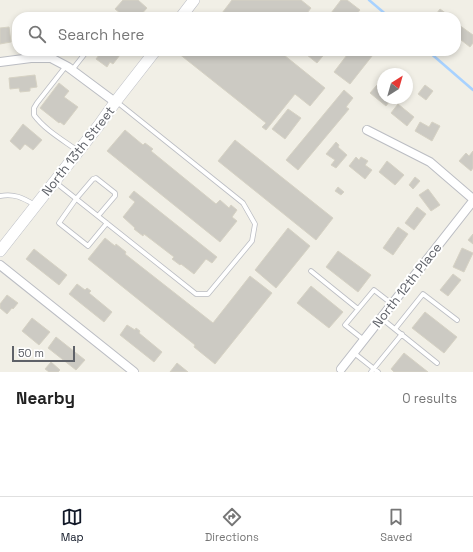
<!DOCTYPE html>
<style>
:root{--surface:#fff;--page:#f6f6f6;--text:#222;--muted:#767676;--line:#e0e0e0;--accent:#111827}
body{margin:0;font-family:"Space Grotesk",sans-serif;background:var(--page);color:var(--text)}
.compass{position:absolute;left:377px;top:68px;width:36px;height:36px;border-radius:50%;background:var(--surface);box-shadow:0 2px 6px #0003;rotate:37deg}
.scale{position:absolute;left:12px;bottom:10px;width:63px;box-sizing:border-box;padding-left:4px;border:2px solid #5e6168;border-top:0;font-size:11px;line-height:14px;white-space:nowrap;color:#5e6168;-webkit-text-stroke:3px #fff;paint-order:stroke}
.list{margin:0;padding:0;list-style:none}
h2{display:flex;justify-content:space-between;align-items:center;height:52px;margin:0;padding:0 16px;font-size:17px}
h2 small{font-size:13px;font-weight:400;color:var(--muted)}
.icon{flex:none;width:22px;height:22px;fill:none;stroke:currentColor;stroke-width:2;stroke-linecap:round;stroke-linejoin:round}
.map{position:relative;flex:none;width:473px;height:372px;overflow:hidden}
.search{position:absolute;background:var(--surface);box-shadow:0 2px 6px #0003;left:12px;right:12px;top:12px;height:44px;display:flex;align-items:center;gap:10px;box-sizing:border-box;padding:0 14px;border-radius:16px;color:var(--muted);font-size:15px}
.sheet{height:124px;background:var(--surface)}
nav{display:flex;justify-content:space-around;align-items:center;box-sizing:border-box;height:56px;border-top:1px solid var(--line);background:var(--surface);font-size:11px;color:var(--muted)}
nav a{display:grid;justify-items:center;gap:2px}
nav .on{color:var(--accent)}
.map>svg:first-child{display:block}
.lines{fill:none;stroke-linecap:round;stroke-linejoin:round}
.stream{stroke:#a8d2ff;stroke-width:2.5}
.building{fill:#cccac3;stroke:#d6d2c4}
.service-casing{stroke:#bbbdc3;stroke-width:5.5}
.minor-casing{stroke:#bbbdc3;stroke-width:10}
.secondary-casing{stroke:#bcbec5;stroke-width:12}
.service{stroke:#fff;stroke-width:4}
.minor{stroke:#fff;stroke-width:8}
.secondary{stroke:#fff;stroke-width:11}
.labels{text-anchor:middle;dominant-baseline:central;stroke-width:4;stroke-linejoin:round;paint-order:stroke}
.street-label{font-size:13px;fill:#5e6168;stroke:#fff}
</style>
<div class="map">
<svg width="473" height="372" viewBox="0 0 473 372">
<rect width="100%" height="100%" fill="#f1efe6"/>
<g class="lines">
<path class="stream" d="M369,0L389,17
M428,51L473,90"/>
</g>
<path class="building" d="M123,0H138L147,8L139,17H125L115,9Z
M232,0H301L311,8L304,17H219Z
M341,0H347L360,10L354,17H328Z
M440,9L451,17H434Z
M459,25L473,35V43L470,47L456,36V29Z
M9,27L11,42L0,44V28Z
M102,51H123L113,64L110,62L107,67L96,59Z
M180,51H279L325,88L310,106L295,94L266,130L262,127L266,123L178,53Z
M302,51H327L317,63Z
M350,51H376L350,84L334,72Z
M35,75L37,87L30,88V91L20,92L19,88L10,89L9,78Z
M59,83L69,91L64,97L78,107L64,125L60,122L59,123L40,108Z
M377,85L383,90V98H392L386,106L370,93Z
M425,85L433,91L426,100L418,94Z
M344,90L353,98L346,107L349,109L298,170L286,160Z
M398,104L414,117L407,126L391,113Z
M288,109L301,118L285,139L272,129Z
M420,122L429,127L432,122L440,126L432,141L415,131Z
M23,124L42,140L33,150L25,144L20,150L10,141Z
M125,130L143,145L145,143L153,149L151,151L216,204L220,200L229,208L231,205L237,210L232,217L237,221L220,242L107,151Z
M235,140L333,218L316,240L218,161Z
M336,142L339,145L338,147L347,155L336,168L331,165L335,160L326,154Z
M473,151V168L471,171L459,161L466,153L469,156Z
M356,157L359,160L361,157L368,161L365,165L372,170L365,179L349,166Z
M387,161L404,175L395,185L379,172Z
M415,177L420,181L413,189L409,185Z
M338,187L344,192L341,195L335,191Z
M428,189L440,205L431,211L419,195Z
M134,191L217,257L212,263L206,259L194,274L181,264L180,265L172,259L174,257L144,234L143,236L134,229L135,228L123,217L135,202L129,197Z
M417,207L426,214L414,230L405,223Z
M398,227L408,234L393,255L383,248Z
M288,228L310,246L276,288L255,270Z
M473,234V244L468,240Z
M105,238L115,246L116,244L126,252L125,254L213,323L250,276L272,293L215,364L194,347L195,345L88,259Z
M462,248L473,253L464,272L453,267Z
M34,249L67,275L59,285L26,259Z
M338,251L371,275L358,292L326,267Z
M453,274L461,280L448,296L440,290Z
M77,284L85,290L87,288L91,291L89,293L112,312L104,322L69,294Z
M311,286L343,312L329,328L297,303Z
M7,295L18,303L13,309L12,308L7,314L0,308V304Z
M425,312L457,337L444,353L412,328Z
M32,318L50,332L39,345L22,331Z
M127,325L135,330L136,328L140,331L139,333L162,352L154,362L120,335Z
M56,337L85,360L76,370L48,348Z
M404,353L428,372H394L391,369Z
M51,362L60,370L58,372H49L45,369Z
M177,363L188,372H170Z"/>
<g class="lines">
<defs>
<path id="service" d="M66,66L37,103L34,108V115C45,130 63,140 78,151
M72,70L87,51
M55,182L196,294H208L252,241L255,224L243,203L117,102
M0,196C14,193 23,198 35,205
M98,216L115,196V193L96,178L93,179L76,199L59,223L88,246L107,223
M311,271L358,309
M381,318L437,363
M395,329L423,294L457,320
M364,340L345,325L374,290L392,304
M354,353L378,372
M371,372L402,334"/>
<path id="minor" d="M0,62L31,58H51L68,67L115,102
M367,130L430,162L473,199
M0,265L134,372
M341,369L473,201"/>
<path id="secondary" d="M181,17L194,0
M0,251L99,125L116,101L155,51"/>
</defs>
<use href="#service" class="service-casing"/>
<use href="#minor" class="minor-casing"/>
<use href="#secondary" class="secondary-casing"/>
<use href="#service" class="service"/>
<use href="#minor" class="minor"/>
<use href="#secondary" class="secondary"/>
</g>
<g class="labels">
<g class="street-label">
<text transform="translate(78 151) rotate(-52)">North 13th Street</text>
<text transform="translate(407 285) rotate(-52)">North 12th Place</text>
</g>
</g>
</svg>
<svg class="compass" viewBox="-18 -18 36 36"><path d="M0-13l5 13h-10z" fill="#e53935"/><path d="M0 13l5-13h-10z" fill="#767676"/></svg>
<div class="scale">50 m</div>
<div class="search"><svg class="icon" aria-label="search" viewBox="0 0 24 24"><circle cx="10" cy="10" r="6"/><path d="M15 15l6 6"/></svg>Search here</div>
</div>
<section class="sheet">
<h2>Nearby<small>0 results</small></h2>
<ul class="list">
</ul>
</section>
<nav>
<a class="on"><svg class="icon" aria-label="map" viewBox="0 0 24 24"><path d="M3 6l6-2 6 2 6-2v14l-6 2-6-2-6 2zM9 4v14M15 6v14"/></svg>Map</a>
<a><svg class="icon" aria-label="directions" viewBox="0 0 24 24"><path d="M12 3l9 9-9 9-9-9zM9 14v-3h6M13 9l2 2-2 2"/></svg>Directions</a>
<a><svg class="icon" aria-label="saved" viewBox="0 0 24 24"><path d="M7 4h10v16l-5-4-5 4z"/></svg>Saved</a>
</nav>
